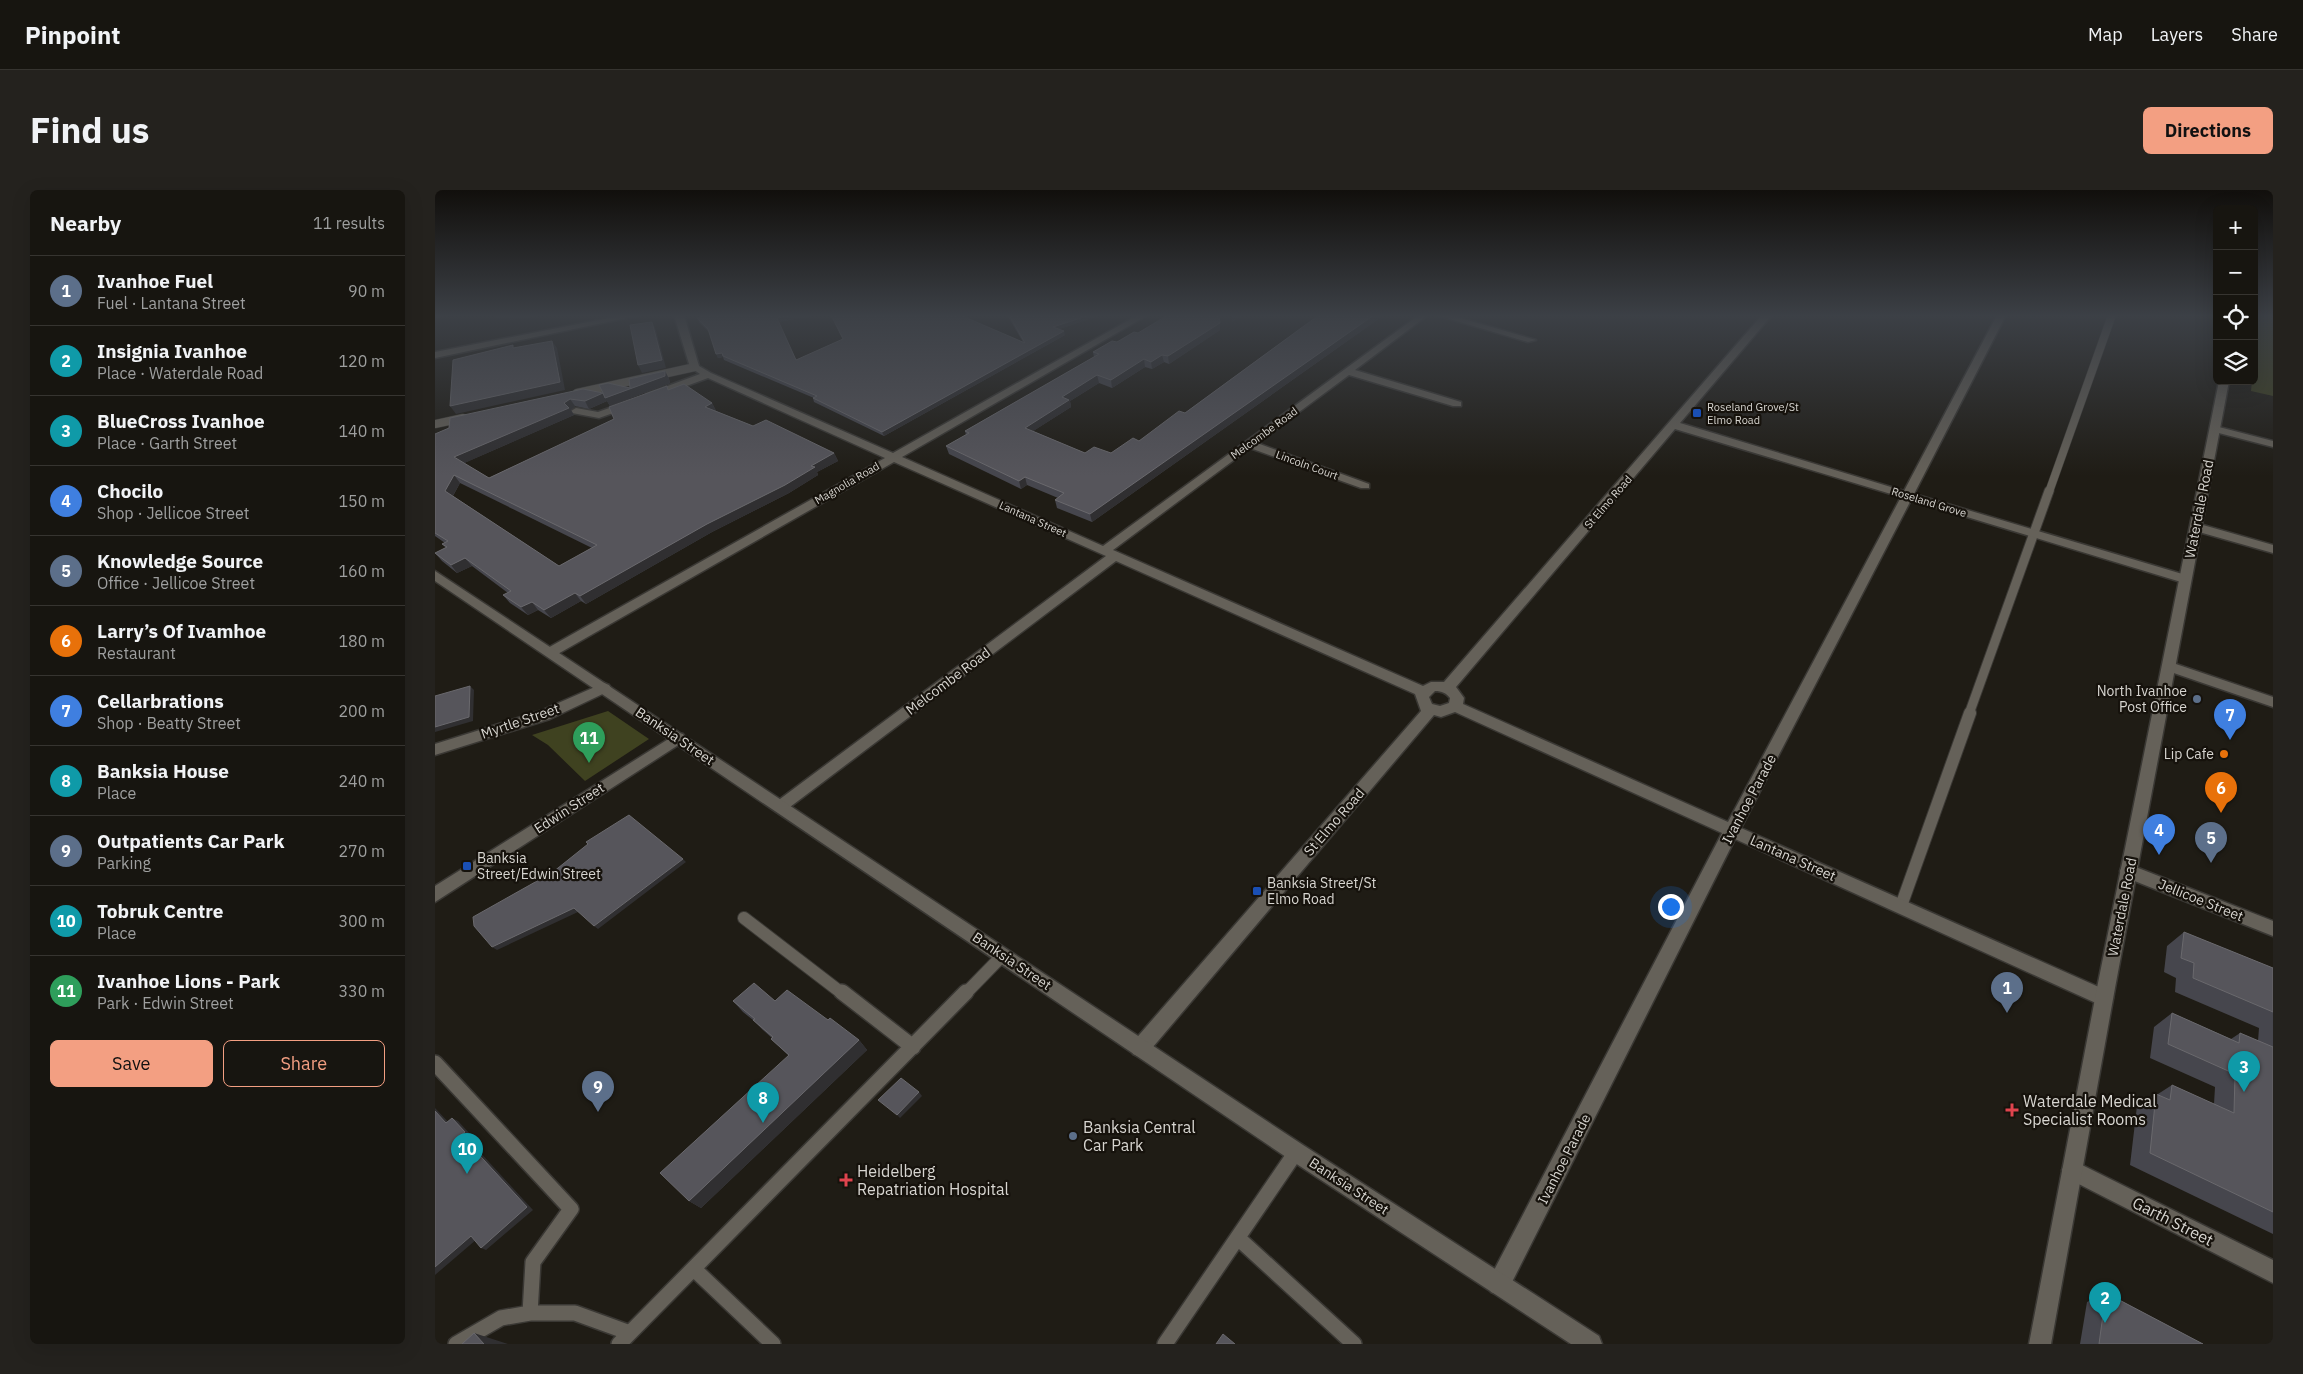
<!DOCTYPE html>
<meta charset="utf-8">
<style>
:root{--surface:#171510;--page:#24221e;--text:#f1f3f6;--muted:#9e9f9f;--line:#363430;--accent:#f39f82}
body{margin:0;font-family:"IBM Plex Sans",sans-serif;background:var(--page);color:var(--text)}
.controls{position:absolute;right:15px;top:15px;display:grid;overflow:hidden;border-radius:8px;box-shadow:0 5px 20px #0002}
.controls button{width:45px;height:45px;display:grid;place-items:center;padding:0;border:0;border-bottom:1px solid var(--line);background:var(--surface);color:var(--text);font:25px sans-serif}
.you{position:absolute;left:1235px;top:716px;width:18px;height:18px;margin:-12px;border:4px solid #fff;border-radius:50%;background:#1a73e8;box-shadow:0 0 0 8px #1a73e833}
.badge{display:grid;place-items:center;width:32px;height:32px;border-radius:50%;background:var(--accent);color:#fff;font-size:16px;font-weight:700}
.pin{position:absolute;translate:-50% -41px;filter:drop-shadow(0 1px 2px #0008)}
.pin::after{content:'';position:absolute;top:26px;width:18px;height:15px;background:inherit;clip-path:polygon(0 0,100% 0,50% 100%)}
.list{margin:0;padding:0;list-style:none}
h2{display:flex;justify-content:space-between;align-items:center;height:65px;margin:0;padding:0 20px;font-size:21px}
h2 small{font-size:16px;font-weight:400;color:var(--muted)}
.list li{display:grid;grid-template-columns:32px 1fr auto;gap:15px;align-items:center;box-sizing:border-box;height:70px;padding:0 20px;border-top:1px solid var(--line)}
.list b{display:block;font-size:19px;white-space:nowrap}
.list p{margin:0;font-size:16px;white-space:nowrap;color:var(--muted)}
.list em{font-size:16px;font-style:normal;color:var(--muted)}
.actions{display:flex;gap:10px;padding:15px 20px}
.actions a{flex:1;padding:11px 0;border:1px solid var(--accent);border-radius:8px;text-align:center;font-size:18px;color:var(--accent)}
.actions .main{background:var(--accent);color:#111}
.icon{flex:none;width:28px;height:28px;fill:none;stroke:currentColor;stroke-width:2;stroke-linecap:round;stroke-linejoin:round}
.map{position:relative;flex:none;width:1838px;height:1154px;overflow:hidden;border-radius:8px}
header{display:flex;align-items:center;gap:30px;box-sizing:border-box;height:70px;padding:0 25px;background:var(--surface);border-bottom:1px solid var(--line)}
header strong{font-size:24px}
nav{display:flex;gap:28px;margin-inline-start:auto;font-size:18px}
.intro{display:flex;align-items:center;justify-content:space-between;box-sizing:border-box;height:120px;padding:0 30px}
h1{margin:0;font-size:35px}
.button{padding:12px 22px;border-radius:8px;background:var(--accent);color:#111;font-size:18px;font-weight:700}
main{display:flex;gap:30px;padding:0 30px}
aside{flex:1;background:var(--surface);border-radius:8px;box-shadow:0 5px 20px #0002}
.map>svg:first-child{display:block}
.green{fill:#3f4220}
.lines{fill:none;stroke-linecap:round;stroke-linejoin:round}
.service-far3-casing{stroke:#3a3834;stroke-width:9}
.service-far2-casing{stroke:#3a3834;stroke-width:11}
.service-far1-casing{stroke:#3a3834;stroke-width:14}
.service-casing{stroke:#3a3834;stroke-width:18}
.minor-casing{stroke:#3a3834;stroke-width:3}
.tertiary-casing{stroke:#3a3834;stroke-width:3}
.secondary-casing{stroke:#3a3834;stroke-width:3}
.service-far3{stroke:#656159;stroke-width:8}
.service-far2{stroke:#656159;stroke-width:9}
.service-far1{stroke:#656159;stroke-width:12}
.service{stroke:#656159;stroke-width:15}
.minor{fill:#656159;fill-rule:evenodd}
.tertiary{fill:#656159;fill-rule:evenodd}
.secondary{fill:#656159;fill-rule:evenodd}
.wall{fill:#46464d;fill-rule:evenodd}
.shaded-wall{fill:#302f31}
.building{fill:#56555b;stroke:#6a696d;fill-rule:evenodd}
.transit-dot{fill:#1a4fb4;stroke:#16120c;stroke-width:2}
.service-dot{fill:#5c6f8a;stroke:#16120c;stroke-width:2}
.food-dot{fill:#e8710a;stroke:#16120c;stroke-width:2}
.health-dot{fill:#e0444e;stroke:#16120c;stroke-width:2}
.labels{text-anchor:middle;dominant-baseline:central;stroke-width:4.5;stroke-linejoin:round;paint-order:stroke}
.far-poi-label{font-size:11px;fill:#d7d5d0;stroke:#16120c;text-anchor:start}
.far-street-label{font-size:11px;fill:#d7d5d0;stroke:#16120c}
.street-label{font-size:14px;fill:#d7d5d0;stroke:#16120c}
.poi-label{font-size:14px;fill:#d7d5d0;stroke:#16120c;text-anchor:end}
.near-poi-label{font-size:16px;fill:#d7d5d0;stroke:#16120c;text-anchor:start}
.near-street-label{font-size:16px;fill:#d7d5d0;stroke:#16120c}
</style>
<header>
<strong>Pinpoint</strong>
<nav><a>Map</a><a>Layers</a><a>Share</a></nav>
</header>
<div class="intro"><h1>Find us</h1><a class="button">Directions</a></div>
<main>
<aside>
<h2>Nearby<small>11 results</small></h2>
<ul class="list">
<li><span class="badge" style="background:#5c6f8a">1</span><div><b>Ivanhoe Fuel</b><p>Fuel · Lantana Street</p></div><em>90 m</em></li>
<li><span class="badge" style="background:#0f9aa8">2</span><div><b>Insignia Ivanhoe</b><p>Place · Waterdale Road</p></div><em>120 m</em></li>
<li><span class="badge" style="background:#0f9aa8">3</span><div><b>BlueCross Ivanhoe</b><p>Place · Garth Street</p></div><em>140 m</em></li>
<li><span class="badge" style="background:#3f7fe0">4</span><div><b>Chocilo</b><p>Shop · Jellicoe Street</p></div><em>150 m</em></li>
<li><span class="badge" style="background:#5c6f8a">5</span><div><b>Knowledge Source</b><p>Office · Jellicoe Street</p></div><em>160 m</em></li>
<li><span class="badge" style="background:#e8710a">6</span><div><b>Larry’s Of Ivamhoe</b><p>Restaurant</p></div><em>180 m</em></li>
<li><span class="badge" style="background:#3f7fe0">7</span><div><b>Cellarbrations</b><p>Shop · Beatty Street</p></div><em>200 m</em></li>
<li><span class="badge" style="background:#0f9aa8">8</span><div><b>Banksia House</b><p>Place</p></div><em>240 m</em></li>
<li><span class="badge" style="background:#5c6f8a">9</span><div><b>Outpatients Car Park</b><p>Parking</p></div><em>270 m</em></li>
<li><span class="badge" style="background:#0f9aa8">10</span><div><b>Tobruk Centre</b><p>Place</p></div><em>300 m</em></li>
<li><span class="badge" style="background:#2e9e5b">11</span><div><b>Ivanhoe Lions - Park</b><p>Park · Edwin Street</p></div><em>330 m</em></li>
</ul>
<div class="actions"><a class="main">Save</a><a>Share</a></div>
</aside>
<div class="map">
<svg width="1838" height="1154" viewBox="0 0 1838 1154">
<rect width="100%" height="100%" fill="#1f1c15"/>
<path class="green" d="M1823,125H1838V206L1816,201L1817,191H1819Z
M173,521L214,549L150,591L113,555L97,545Z"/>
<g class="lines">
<defs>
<path id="service-far3" d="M142,203L260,177
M0,234L28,228
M1614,302L1677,125"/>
<path id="service-far2" d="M1534,524L1614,301"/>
<path id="service-far1" d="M1466,716L1535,523
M309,728L408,804
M530,804L568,765"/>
<path id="service" d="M407,802L478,857
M0,873L136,1019L98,1072L95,1123
M803,1048L919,1154
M259,1079L338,1154
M21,1154L66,1128L95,1123H140L195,1143
M184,1154L531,802
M730,1154L861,962"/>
<path id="minor" d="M239,125H249L264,176L276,183L458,263L703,125H713L467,267L668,356L984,125H993L920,180L1026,212V216H1018L914,185L822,253L934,294V298H926L815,258L678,360L988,496L996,492H1009L1327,125H1337L1245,233L1469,301L1562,125H1571L1479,304L1754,386L1756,389L1754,392H1746L1476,310L1306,638L1675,802L1678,808L1675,814L1669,816L1663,814L1300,649L1072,1102L1064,1105L1056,1102L1053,1094L1056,1086L1287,643L1020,522L1006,527L999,525L712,864L705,867L698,864L696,858L698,852L986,521L980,504L681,371L351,620L346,622L341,620L338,616L341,612L671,366L459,272L121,465H111L109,462L111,459L450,268L273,188L219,208H211V204L265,184L255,177ZM1240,239L1466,307L1293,632L1028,514L1029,508L1021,497ZM1000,501C1007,501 1011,503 1015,508L1014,513L1005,516L997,514L994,507Z
M1001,125H1015L1101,150L1093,152Z
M194,211L198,212V216L164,228L137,223L136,221L141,218L163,222Z
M1780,236L1838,251V257L1776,241V237Z
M1761,333L1838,355V363L1757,340V334Z
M1735,472L1838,507V517L1730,480L1728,477Z
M169,493L174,495L176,498L174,501L115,529L0,565V554L105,521Z
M243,543L248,544L250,548L248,552L0,712V696Z
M1693,674L1838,731V746L1687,686L1685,681L1687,676Z
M1637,970L1838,1070V1093L1630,987L1627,980L1630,973Z"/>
<path id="tertiary" d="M1784,191H1794L1680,798L1616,1154H1594L1662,798Z
M0,381L868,955L1164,1146L1167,1154H1136L854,969L0,391Z"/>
<path id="secondary" d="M189,125H206L0,168V162Z"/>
</defs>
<use href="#service-far3" class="service-far3-casing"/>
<use href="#service-far2" class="service-far2-casing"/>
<use href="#service-far1" class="service-far1-casing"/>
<use href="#service" class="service-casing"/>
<use href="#minor" class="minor-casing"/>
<use href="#tertiary" class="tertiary-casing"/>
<use href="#secondary" class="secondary-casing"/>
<use href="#service-far3" class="service-far3"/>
<use href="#service-far2" class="service-far2"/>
<use href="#service-far1" class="service-far1"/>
<use href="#service" class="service"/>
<use href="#minor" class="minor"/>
<use href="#tertiary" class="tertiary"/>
<use href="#secondary" class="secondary"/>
</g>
<path class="wall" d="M273,125H383L343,132L361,170L514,127L588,152L572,125H666L624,139L630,145L449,246L379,212L378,208H379L289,170L288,167L283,168L274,142L264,132L262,128Z
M784,125L785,140L734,174L729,172L717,179L710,177L677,198L664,193L635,211L636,217L598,241L650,263H676L704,251L750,223L884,125H949L657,332L622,318L620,310L623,308L592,295L586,299L514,264L511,256L531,245L530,241L659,167L658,162L703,143Z
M230,181L234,189L235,193L175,216L172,211L154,219L140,216L136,220L139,225L29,273L54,288L179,229L234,200L277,213L281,221L318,236L399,263L403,271L382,282L383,285L354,303L277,342L151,414L146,411L116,428L103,420L93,425L75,413L68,405L73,403L37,376L22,383L7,371L0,363L11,358L7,354L10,353L0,346V244L14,238L15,228L195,198ZM25,293L157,358L124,376L18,306Z
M1749,742L1838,778V1044L1695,975L1702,916L1721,904H1723L1737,895L1779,914L1780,897L1715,868L1719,837L1737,823L1796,849L1805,843L1823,851L1824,838L1740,802L1741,788L1729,782L1732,756Z
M298,811H340L393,830L424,850L432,860L266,1018L254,1011L354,866L336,849L337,848L328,840L318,830L308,822Z
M1671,1103L1768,1154H1645L1652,1112Z"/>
<path class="shaded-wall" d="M0,125H23L0,128Z
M59,125H113L75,130L73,127L62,129Z
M361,125H383L343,132L342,128Z
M655,125H666L619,141L618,137Z
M784,125L785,140L734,174L733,166Z
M797,125H809L797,132Z
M939,125H949L657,332L655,324Z
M217,132L221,140L231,178L207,183L203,175Z
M629,141L630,145L449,246L447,242Z
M117,151L122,158L130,200L21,224L15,216Z
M287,163L288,167L283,168L281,164Z
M727,165L729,172L717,179L716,172Z
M709,169L710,177L677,198L676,190Z
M230,181L234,189L235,193L175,216L172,211L154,219L150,211L168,203L171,208L230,186Z
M662,185L664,193L635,211L636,217L592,245L590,238L627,207Z
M135,209L140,216L136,220L139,225L25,275L19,267L129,213Z
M277,213L281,221L270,217Z
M399,263L403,271L382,282L383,285L354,303L277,342L151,414L145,406L272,334Z
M19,285L25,293L16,309L10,301Z
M590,287L592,295L586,299L584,291Z
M30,368L37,376L22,383L16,375Z
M140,403L146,411L116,428L109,420Z
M97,412L103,420L93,425L86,417Z
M35,496L39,500L38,531L0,542V537Z
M248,669L251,672L163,739L159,736Z
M139,718L143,722L62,760L57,757Z
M424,850L432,860L266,1018L254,1011Z
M484,902L487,906L465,928L462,925Z
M0,918L17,936L11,933L0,921Z
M17,928L23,931L36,945L32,948L98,1020L51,1060L46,1058L26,945Z
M36,1046L42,1049L0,1085V1077Z
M39,1143L73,1154H49Z"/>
<path class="building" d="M273,125H361L342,128L361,170L408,149L396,125H513L514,127L525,125L590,153L574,125H655L618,137L629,141L447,242L378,208L382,206L288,166L287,163L281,164L273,139L262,128Z
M733,125H784L785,133L733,166L727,165L716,172L709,169L676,190L662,185L627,207L634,210L590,238L650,263L659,257L676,263L698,248L704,251L744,221L750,223L884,125H939L655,324L620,310L629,303L590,287L584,291L511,256L534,243L530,241L664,164L658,162L677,151L682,152L699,142L703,143Z
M217,132L227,170L203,175L195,135Z
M117,151L125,192L15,216L18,170L78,155V158Z
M230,181V186L170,208L168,203L150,211L135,209L129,213L134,218L19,267L54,288L179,229L174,217L232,196L233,200L249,194L277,213L270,217L318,236L331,230L399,263L376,276L380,277L350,295L272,334L145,406L140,403L109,420L97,412L86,417L68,405L76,401L30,368L16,375L0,363L12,357L7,354L13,351L0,343V244L14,238L15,228L148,199L168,203L164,195L173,193L195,198L194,189ZM19,285L39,295L162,355L124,376L10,301Z
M35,496L34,527L0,537V506Z
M194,625L248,669L159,736L139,718L57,757L39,736L38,727L118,682L153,654L151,652Z
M1749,742L1838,778V822L1758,788L1759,773L1746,768Z
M319,793L340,811L352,800L393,830L395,828L424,850L254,1011L225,983L354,865L336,849L338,847L318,830L320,829L298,811Z
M1737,823L1804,853L1805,843L1838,857V1022L1715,963L1721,904L1735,910L1737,895L1799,923L1800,884L1733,854Z
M466,888L484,902L462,925L443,910Z
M0,921L11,933L17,928L30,942L26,945L92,1017L46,1058L36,1046L0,1077Z
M1671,1103L1768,1154H1664Z
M39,1143L49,1154H27Z
M788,1144L800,1154H781Z"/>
<linearGradient id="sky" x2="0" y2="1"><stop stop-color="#110f0c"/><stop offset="0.44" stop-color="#3c4046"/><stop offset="1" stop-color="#3c4046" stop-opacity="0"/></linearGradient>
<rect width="1838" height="286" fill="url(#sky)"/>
<g class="transit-dot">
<rect x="1257" y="218" width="10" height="10" rx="2.5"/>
<rect x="27" y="671" width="10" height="10" rx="2.5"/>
<rect x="817" y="696" width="10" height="10" rx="2.5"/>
</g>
<g class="service-dot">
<circle cx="1762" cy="509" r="5"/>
<circle cx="638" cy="946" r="5"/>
</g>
<circle class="food-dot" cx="1789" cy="564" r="5"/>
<g class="health-dot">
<path d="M1574.5 912.5h5v5h5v5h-5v5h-5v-5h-5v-5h5z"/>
<path d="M408.5 982.5h5v5h5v5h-5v5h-5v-5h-5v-5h5z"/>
</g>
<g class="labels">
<g class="far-poi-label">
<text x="1272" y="217">Roseland Grove/St<tspan x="1272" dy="13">Elmo Road</tspan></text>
</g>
<g class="far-street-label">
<text transform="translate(829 243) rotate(-36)">Melcombe Road</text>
<text transform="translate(872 275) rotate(20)">Lincoln Court</text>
<text transform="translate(412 293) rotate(-30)">Magnolia Road</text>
<text transform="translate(1173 312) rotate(-49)">St Elmo Road</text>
<text transform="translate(1494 312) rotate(17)">Roseland Grove</text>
<text transform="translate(598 329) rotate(24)">Lantana Street</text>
</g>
<g class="street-label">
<text transform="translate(1764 319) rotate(-79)">Waterdale Road</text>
<text transform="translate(513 491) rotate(-37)">Melcombe Road</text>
<text transform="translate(85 531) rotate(-19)">Myrtle Street</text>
<text transform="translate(240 546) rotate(34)">Banksia Street</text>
<text transform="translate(1314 609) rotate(-62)">Ivanhoe Parade</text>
<text transform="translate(134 618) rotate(-33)">Edwin Street</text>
<text transform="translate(899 632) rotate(-49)">St Elmo Road</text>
<text transform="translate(1358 668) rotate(24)">Lantana Street</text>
<text transform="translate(1766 710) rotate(22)">Jellicoe Street</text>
<text transform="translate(1687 717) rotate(-79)">Waterdale Road</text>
<text transform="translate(577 771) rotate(34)">Banksia Street</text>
<text transform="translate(1129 969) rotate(-63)">Ivanhoe Parade</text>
<text transform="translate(914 996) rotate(33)">Banksia Street</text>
</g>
<g class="poi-label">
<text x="1752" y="501">North Ivanhoe<tspan x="1752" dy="16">Post Office</tspan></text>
<text x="1779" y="564">Lip Cafe</text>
<text x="42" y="668" text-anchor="start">Banksia<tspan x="42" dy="16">Street/Edwin Street</tspan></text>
<text x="832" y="693" text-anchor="start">Banksia Street/St<tspan x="832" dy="16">Elmo Road</tspan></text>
</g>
<g class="near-poi-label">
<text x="1588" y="911">Waterdale Medical<tspan x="1588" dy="18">Specialist Rooms</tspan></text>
<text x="648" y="937">Banksia Central<tspan x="648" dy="18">Car Park</tspan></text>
<text x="422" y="981">Heidelberg<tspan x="422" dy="18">Repatriation Hospital</tspan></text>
</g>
<g class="near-street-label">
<text transform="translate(1738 1031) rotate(27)">Garth Street</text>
</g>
</g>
</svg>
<div class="controls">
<button>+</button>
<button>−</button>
<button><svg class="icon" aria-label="locate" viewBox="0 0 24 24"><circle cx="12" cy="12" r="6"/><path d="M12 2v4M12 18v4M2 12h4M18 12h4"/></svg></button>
<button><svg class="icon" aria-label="layers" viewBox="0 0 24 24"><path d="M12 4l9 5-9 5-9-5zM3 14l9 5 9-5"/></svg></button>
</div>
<div class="you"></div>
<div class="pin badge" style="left:1572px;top:823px;background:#5c6f8a">1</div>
<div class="pin badge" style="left:1670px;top:1133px;background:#0f9aa8">2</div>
<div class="pin badge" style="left:1809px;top:902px;background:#0f9aa8">3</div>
<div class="pin badge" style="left:1724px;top:665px;background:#3f7fe0">4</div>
<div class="pin badge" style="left:1776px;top:673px;background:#5c6f8a">5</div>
<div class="pin badge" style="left:1786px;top:623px;background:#e8710a">6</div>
<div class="pin badge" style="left:1795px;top:550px;background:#3f7fe0">7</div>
<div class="pin badge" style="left:328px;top:933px;background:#0f9aa8">8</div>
<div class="pin badge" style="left:163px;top:922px;background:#5c6f8a">9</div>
<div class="pin badge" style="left:32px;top:984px;background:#0f9aa8">10</div>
<div class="pin badge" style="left:154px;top:573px;background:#2e9e5b">11</div>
</div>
</main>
